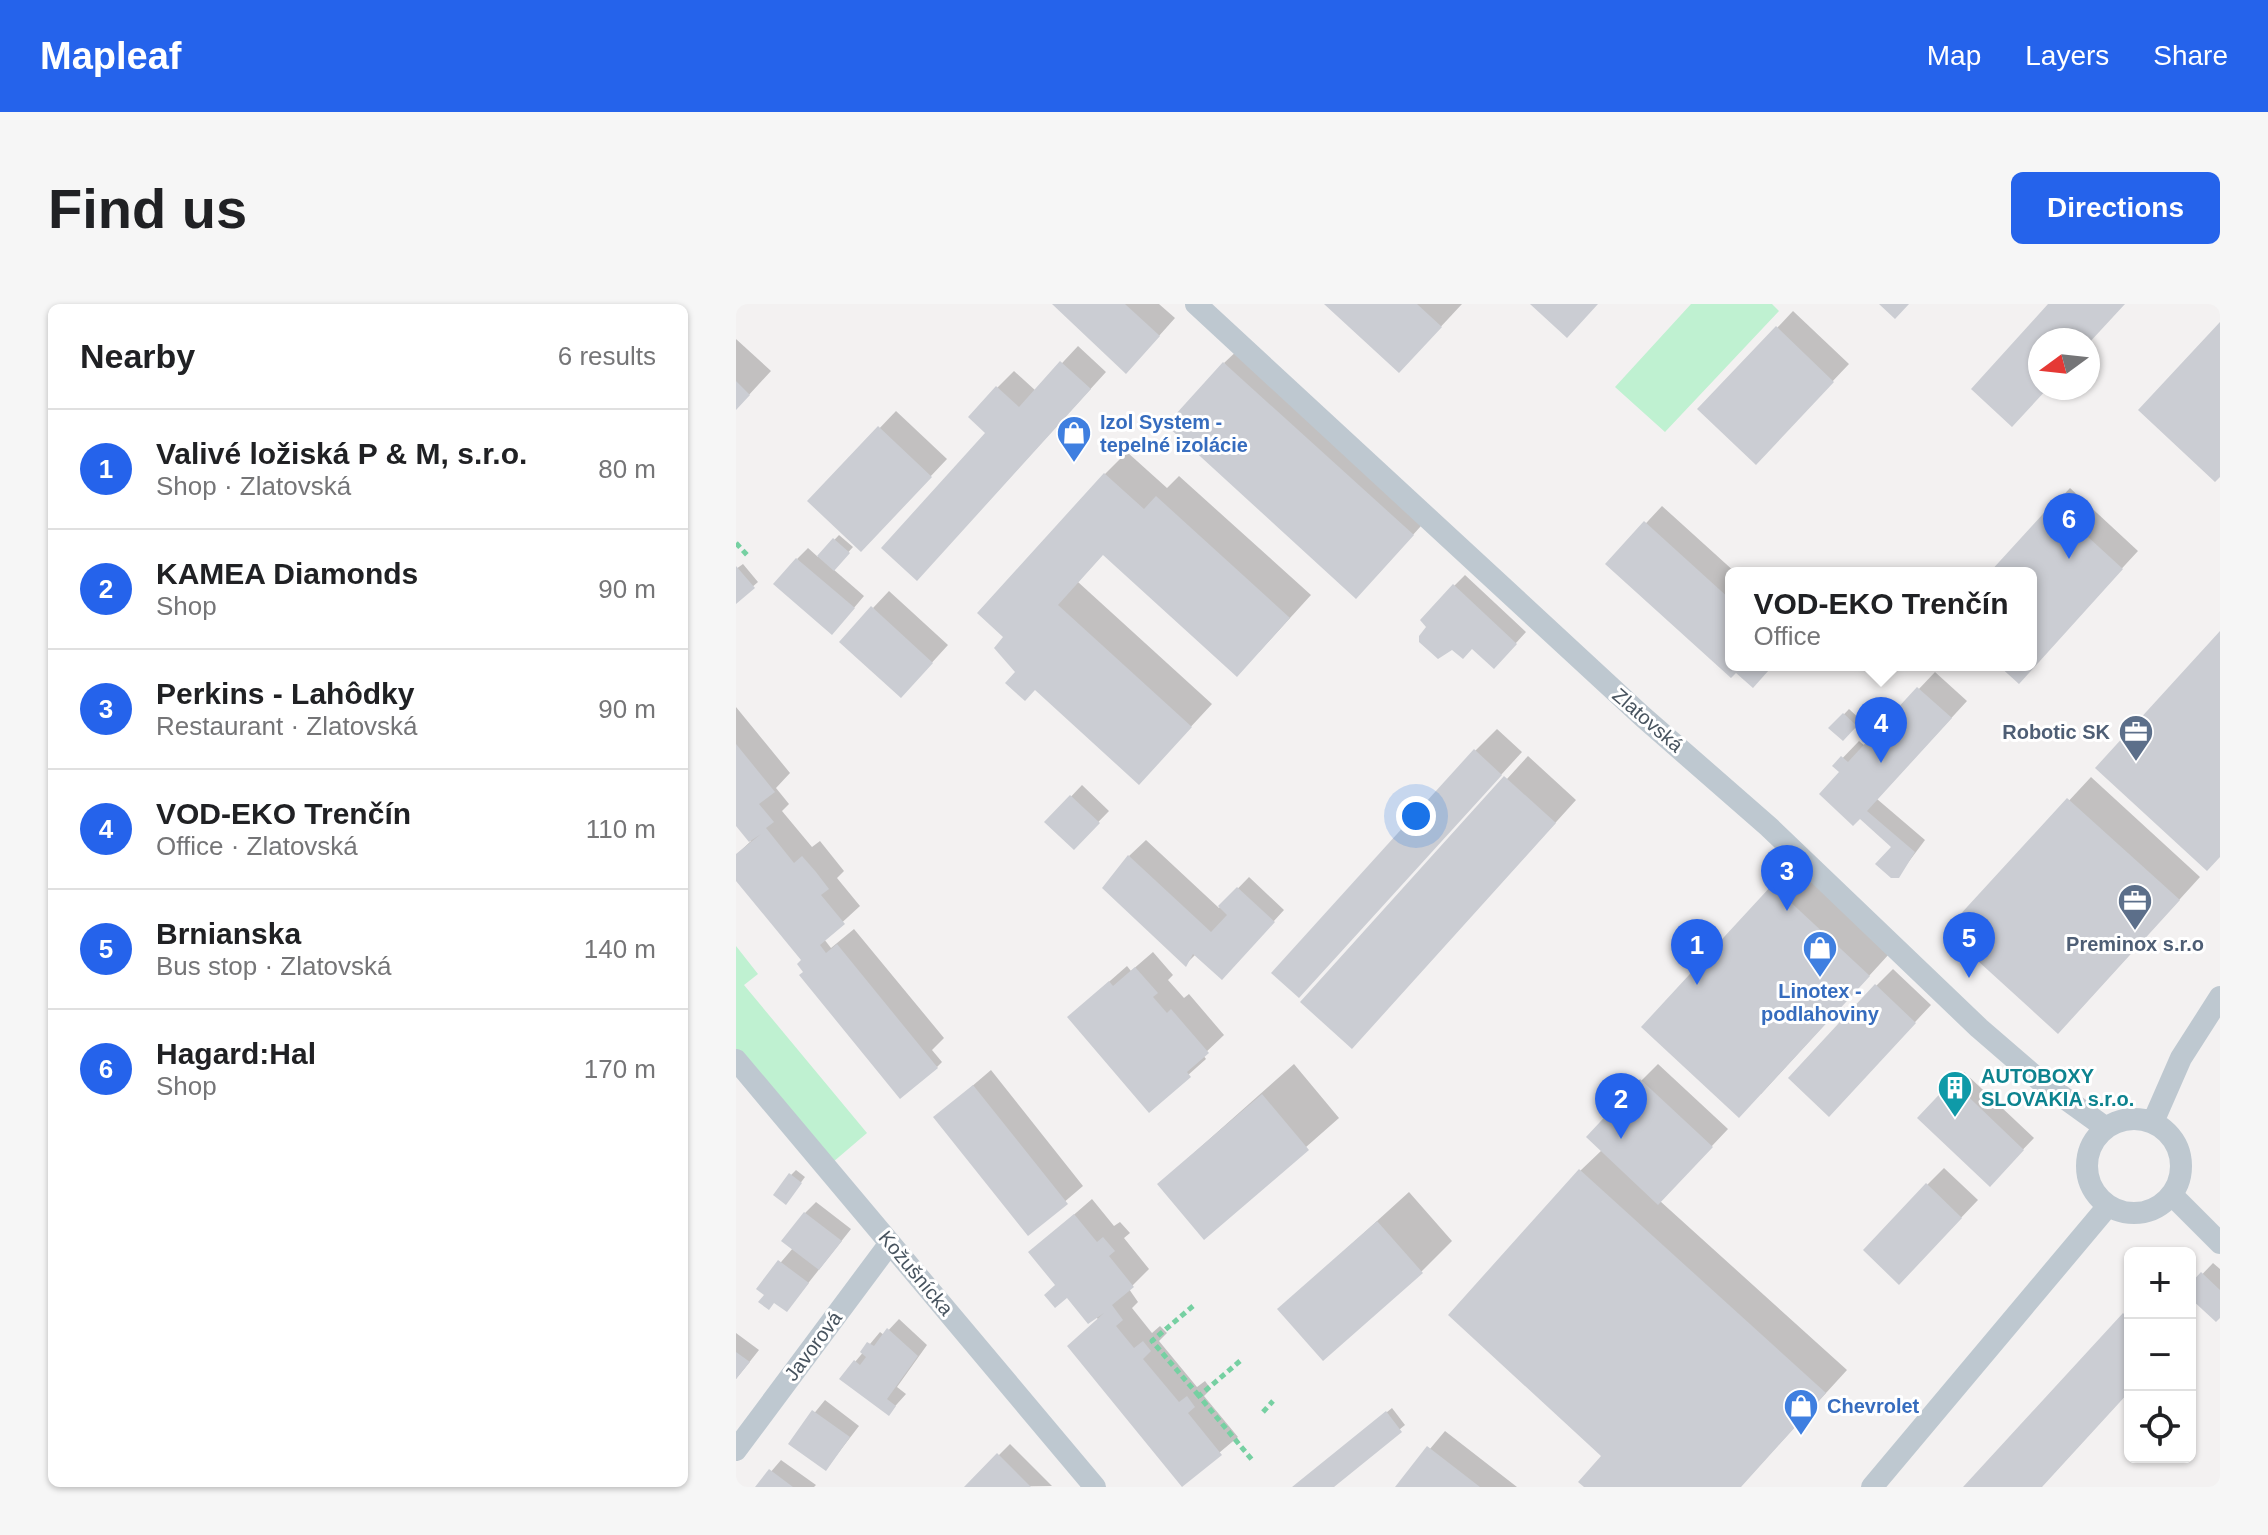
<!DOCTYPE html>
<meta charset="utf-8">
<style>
:root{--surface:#fff;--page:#f6f6f6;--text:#202124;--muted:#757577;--line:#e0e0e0;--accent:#2563eb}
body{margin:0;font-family:Arial,sans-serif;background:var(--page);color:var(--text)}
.controls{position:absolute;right:24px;bottom:24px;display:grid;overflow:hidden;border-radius:12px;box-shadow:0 2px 6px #0004}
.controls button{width:72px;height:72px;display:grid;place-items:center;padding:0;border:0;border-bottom:2px solid var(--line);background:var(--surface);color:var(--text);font:40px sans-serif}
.compass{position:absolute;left:1292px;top:24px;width:72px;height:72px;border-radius:50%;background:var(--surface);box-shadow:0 2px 6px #0004;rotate:255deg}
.you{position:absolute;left:680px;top:512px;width:28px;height:28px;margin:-20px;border:6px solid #fff;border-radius:50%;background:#1a73e8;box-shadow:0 0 0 12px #1a73e833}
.badge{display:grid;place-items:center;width:52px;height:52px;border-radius:50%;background:var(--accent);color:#fff;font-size:26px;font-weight:700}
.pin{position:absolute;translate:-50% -66px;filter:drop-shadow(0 2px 4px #0008)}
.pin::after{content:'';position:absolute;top:42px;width:28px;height:24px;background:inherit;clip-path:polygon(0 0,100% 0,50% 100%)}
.popup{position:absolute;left:989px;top:263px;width:312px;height:104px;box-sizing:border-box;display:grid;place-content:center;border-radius:12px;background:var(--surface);filter:drop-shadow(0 2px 6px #0005);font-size:26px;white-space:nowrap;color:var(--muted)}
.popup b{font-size:30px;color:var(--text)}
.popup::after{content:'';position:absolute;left:50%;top:100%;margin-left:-16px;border:16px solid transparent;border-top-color:var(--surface)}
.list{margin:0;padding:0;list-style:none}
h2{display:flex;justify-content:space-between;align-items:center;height:104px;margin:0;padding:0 32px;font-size:34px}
h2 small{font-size:26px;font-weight:400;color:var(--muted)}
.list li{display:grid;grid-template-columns:52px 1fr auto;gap:24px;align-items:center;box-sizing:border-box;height:120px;padding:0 32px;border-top:2px solid var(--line)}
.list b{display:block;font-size:30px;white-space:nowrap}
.list p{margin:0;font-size:26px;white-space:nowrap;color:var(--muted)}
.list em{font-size:26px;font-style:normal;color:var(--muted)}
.icon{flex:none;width:44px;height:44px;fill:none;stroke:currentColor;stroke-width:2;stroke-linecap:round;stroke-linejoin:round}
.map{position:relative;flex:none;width:1484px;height:1183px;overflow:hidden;border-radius:12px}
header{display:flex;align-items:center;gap:48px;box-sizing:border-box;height:112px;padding:0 40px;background:var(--accent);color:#fff}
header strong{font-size:38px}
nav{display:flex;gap:44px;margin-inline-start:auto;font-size:28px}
.intro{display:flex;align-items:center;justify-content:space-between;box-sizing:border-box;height:192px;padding:0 48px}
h1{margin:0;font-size:56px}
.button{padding:20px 36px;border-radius:12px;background:var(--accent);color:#fff;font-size:28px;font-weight:700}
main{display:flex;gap:48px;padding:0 48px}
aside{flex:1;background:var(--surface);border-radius:12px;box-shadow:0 2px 6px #0004}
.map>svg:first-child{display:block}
.green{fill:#bff1d1}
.shadow{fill:#0003}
.building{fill:#cbcdd3}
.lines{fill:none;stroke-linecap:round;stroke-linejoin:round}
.path{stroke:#76d0a2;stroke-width:5;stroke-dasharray:6 4;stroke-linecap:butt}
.minor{stroke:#bec8d0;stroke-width:22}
.labels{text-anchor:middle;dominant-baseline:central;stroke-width:6;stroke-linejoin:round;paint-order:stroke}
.shop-label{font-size:20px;font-weight:bold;fill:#366cbe;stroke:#fff;text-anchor:start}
.street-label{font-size:20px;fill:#48545f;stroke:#fff}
.service-label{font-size:20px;font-weight:bold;fill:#4e5e75;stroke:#fff;text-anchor:end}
.culture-label{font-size:20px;font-weight:bold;fill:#0d838f;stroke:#fff;text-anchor:start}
</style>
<header>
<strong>Mapleaf</strong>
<nav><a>Map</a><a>Layers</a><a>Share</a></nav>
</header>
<div class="intro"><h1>Find us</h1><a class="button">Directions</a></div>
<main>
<aside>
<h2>Nearby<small>6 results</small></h2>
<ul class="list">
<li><span class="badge">1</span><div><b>Valivé ložiská P &amp; M, s.r.o.</b><p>Shop · Zlatovská</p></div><em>80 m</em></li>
<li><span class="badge">2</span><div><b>KAMEA Diamonds</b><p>Shop</p></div><em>90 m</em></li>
<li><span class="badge">3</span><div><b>Perkins - Lahôdky</b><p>Restaurant · Zlatovská</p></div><em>90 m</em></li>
<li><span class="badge">4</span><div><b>VOD-EKO Trenčín</b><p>Office · Zlatovská</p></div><em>110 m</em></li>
<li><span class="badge">5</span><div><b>Brnianska</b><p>Bus stop · Zlatovská</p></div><em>140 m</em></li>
<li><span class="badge">6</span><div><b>Hagard:Hal</b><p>Shop</p></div><em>170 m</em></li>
</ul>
</aside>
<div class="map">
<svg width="1484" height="1183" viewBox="0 0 1484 1183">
<rect width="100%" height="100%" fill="#f3f1f1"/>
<path class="green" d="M955,0H1036L1043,7L929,128L879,83Z
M0,642L22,670L8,681L131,829L90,864L0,762Z"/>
<path class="shadow" d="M318,0H423L439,14L406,51Z
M591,0H726L685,44Z
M1057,7L1113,60L1036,141L1041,24Z
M0,35L35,67L0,105Z
M342,42L370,68L197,258L252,129L261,84L278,67L300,87Z
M505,43L693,213L642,270L488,59Z
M160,107L211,155L142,228L74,197Z
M391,148L431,184L443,172L575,291L523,348L368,249L342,278L476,400L424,456L281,368L369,170Z
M1334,184L1402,247L1282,377L1265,361H1295V269H1255Z
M926,202L1000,269H995V361H1035L1017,381L872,260Z
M103,231L117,243L97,265L128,292L106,318L61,255L72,244L82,253Z
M7,260L22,278L0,297V265Z
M729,271L790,328L769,351L737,343H716L718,282Z
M153,287L212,341L181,375L137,304Z
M1199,368L1231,397L1141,495L1189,536L1162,572L1158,543L1124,512L1106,468L1099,462L1123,437L1129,442Z
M0,403L54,469L40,484L53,500L46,507L76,543L84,537L108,567L101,574L124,602L88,635L95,644L118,625L208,734L196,746L206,758L201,763L70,668L68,656L0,573V551L15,537L0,519Z
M1113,405L1125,416L1107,434L1095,424Z
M761,425L786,448L584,669L739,447Z
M792,452L840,496L637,720L567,698Z
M1355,473L1464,573L1344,705L1212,627Z
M346,481L373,507L338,543L311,518Z
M410,536L483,604L513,573L548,606L497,662L460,650L450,660L393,552Z
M1059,561L1154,649L1025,790L1037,583Z
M417,648L437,671L432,676L448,694L453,690L488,731L467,751L470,755L413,806L333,713L391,662L395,667Z
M1157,665L1195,701L1109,793L1140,682Z
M558,760L603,814L468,933L423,880Z
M922,760L992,825L924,897L1111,1066L1004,1183H851L868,1152L844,867L866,846L905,777Z
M255,766L347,882L292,929L200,813Z
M1228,768L1298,834L1254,880L1184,814Z
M1208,864L1242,896L1180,961L1191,881Z
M60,866L69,873L54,893L55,871Z
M673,888L716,937L685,968L544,1005Z
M356,895L378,922L384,918L394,929L388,934L413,965L393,985L402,998L396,1004L416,1029L424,1022L431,1029L423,1037L461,1083L469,1077L475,1085L468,1092L502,1133L446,1180L362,1015L321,980L295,948Z
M80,898L115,925L51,1006L23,984L57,944L69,909Z
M1477,959L1484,965V1012L1454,991V983Z
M1394,1004V1086L1305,1183H1229Z
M163,1015L191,1041L161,1083L170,1090L153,1109L119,1058L144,1028L148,1031Z
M0,1029L23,1046L0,1075Z
M89,1096L123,1122L90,1165L54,1139Z
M656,1104L669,1121L594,1183H558Z
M709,1127L781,1183H662Z
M274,1140L316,1182L231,1183Z
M45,1156L80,1181L78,1183H22Z"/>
<path class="building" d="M316,0H389L424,32L390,70Z
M588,0H681L706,23L663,69Z
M794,0H862L831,34Z
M1143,0H1173L1159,15Z
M1312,0H1389L1352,40V36H1304V84H1312L1276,123L1235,85Z
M1484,18V173L1479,178L1402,106Z
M1040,22L1098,78L1020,161L961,105Z
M324,57L355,85L181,277L145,244L249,129L232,113L260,82L283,103Z
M487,58L678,231L620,295L430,121Z
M0,77L14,91L0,106Z
M142,122L196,173L125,248L71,197Z
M368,169L408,205L420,192L554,314L501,373L367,251L322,301L456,423L403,481L299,386L289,397L269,379L279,368L258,344L267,333L241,309Z
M1316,200L1387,265L1283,380L1262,361H1295V269H1253Z
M908,217L995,296V361H1027L1033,366L1017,384L1000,369L995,374L869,260Z
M97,234L114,249L98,267L81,252Z
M60,254L119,304L96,331L37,280Z
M0,262L19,284L0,300Z
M717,280L781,340L758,365L736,345L727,355L716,346L702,355L683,338V332L690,323L684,316Z
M135,302L197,359L165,394L103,338Z
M1484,327V553L1471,567L1359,464Z
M1181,383L1216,414L1131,507L1179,548L1163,574H1155L1139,560L1155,543L1124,515L1117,522L1083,490L1103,468L1096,462L1105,452L1112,458Z
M1107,409L1121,422L1107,437L1092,424Z
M0,440L39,488L23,500L38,518L30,524L58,559L66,552L80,568L93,585L85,591L109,620L84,641L90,649L101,640L202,764L164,795L63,671L67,668L61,660L65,656L0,577V550L25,530L13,538L0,522Z
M738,445L766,471L563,694L535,669Z
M768,472L820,519L616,745L564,698Z
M334,491L364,519L338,546L308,518Z
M1331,494L1444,596L1322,730L1209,627Z
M392,551L475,628L491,611L482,602L501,583L539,618L486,676L457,650L450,663L366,584Z
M1036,581L1134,672L1003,814L905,723Z
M399,663L422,689L417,693L431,709L435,705L473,749L451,768L455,773L413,809L331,713L373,677L377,682Z
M1139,680L1180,719L1093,813L1052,774Z
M904,775L977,843L922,901L850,833Z
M1216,777L1288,846L1254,883L1181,814Z
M237,781L332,900L292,932L197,813Z
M526,790L573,846L468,936L421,880Z
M843,865L1090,1089L1005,1183H848L842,1178L865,1152L712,1011Z
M53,869L66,879L50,901L37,891Z
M1190,879L1226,914L1163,981L1127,946Z
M68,908L106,937L83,966L45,937Z
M338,910L361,938L367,933L379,947L373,952L398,983L376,1001L387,1016L380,1022L398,1044L407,1037L415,1047L407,1055L443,1098L451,1092L459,1103L452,1109L486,1151L446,1183L331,1042L368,1009L352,1020L331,994L319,1004L308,991L319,981L292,948Z
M641,917L687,969L587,1057L541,1005Z
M42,956L73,979L51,1008L38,999L33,1006L22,998L28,991L20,985Z
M1465,968L1484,986V1014L1480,1018L1454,994V980Z
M1387,1009L1394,1016V1087L1306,1183H1227Z
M151,1024L182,1052L151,1095L160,1102L153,1112L103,1075L118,1056L124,1061L130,1053L124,1048L131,1038L138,1042Z
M0,1048L14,1058L0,1075Z
M76,1106L114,1133L90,1167L52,1140Z
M650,1107L666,1128L598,1183H556Z
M691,1142L744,1183H659Z
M261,1149L295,1183H228Z
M33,1165L57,1183H19Z"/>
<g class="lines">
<path class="path" d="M0,239L12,252
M457,1002L416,1037L463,1092
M504,1057L463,1092L517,1157
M527,1108L537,1097"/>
<path class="minor" d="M460,0L906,412L1033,523L1243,724L1302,775L1370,824
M0,756L359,1183
M1351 862a47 47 0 1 1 94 0a47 47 0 1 1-94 0Z
M1417,818L1445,754L1484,693
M1436,891L1484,939
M0,1146L154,939
M1136,1183L1372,902"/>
</g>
<defs>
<symbol id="shop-pin" viewBox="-11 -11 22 30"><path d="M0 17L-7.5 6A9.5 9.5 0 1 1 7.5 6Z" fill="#3f7fe0" stroke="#fff"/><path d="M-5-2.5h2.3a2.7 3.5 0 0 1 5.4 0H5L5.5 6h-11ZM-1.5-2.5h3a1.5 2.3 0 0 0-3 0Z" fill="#fff"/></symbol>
<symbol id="office-pin" viewBox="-11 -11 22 30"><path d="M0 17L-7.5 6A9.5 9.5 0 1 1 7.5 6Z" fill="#5c6f8a" stroke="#fff"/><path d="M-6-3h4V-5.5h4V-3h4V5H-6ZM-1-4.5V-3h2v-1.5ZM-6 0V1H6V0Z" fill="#fff"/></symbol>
<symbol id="building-pin" viewBox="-11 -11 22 30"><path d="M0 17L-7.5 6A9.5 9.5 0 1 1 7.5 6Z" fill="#0f9aa8" stroke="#fff"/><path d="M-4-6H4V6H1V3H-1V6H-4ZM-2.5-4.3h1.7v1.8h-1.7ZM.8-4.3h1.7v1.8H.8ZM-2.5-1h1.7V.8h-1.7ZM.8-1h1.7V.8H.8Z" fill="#fff"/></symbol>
</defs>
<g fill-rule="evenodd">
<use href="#shop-pin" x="318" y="109" width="40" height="54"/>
<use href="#office-pin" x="1380" y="408" width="40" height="54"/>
<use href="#office-pin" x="1379" y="577" width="40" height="54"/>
<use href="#shop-pin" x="1064" y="624" width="40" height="54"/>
<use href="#building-pin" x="1199" y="764" width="40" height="54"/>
<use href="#shop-pin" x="1045" y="1082" width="40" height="54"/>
</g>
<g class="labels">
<g class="shop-label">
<text x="364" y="118">Izol System -<tspan x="364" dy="23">tepelné izolácie</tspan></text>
<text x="1084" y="687" text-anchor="middle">Linotex -<tspan x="1084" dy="23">podlahoviny</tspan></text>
<text x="1091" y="1102">Chevrolet</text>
</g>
<g class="street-label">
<text transform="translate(912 416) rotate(41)">Zlatovská</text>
<text transform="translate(180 969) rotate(50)">Kožušnícka</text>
<text transform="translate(77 1042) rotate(-53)">Javorová</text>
</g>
<g class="service-label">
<text x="1374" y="428">Robotic SK</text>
<text x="1399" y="640" text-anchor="middle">Preminox s.r.o</text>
</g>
<g class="culture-label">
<text x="1245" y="772">AUTOBOXY<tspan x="1245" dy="23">SLOVAKIA s.r.o.</tspan></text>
</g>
</g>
</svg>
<div class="controls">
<button>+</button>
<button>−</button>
<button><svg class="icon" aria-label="locate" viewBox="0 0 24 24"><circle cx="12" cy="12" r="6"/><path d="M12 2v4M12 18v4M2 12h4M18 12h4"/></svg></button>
</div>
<svg class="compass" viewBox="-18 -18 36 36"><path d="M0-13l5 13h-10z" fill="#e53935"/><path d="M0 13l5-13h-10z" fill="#757577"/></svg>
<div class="you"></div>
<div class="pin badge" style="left:961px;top:681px">1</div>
<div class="pin badge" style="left:885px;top:835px">2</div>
<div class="pin badge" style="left:1051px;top:607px">3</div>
<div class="pin badge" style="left:1145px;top:459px">4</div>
<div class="popup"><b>VOD-EKO Trenčín</b>Office</div>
<div class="pin badge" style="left:1233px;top:674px">5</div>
<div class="pin badge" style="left:1333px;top:255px">6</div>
</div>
</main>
